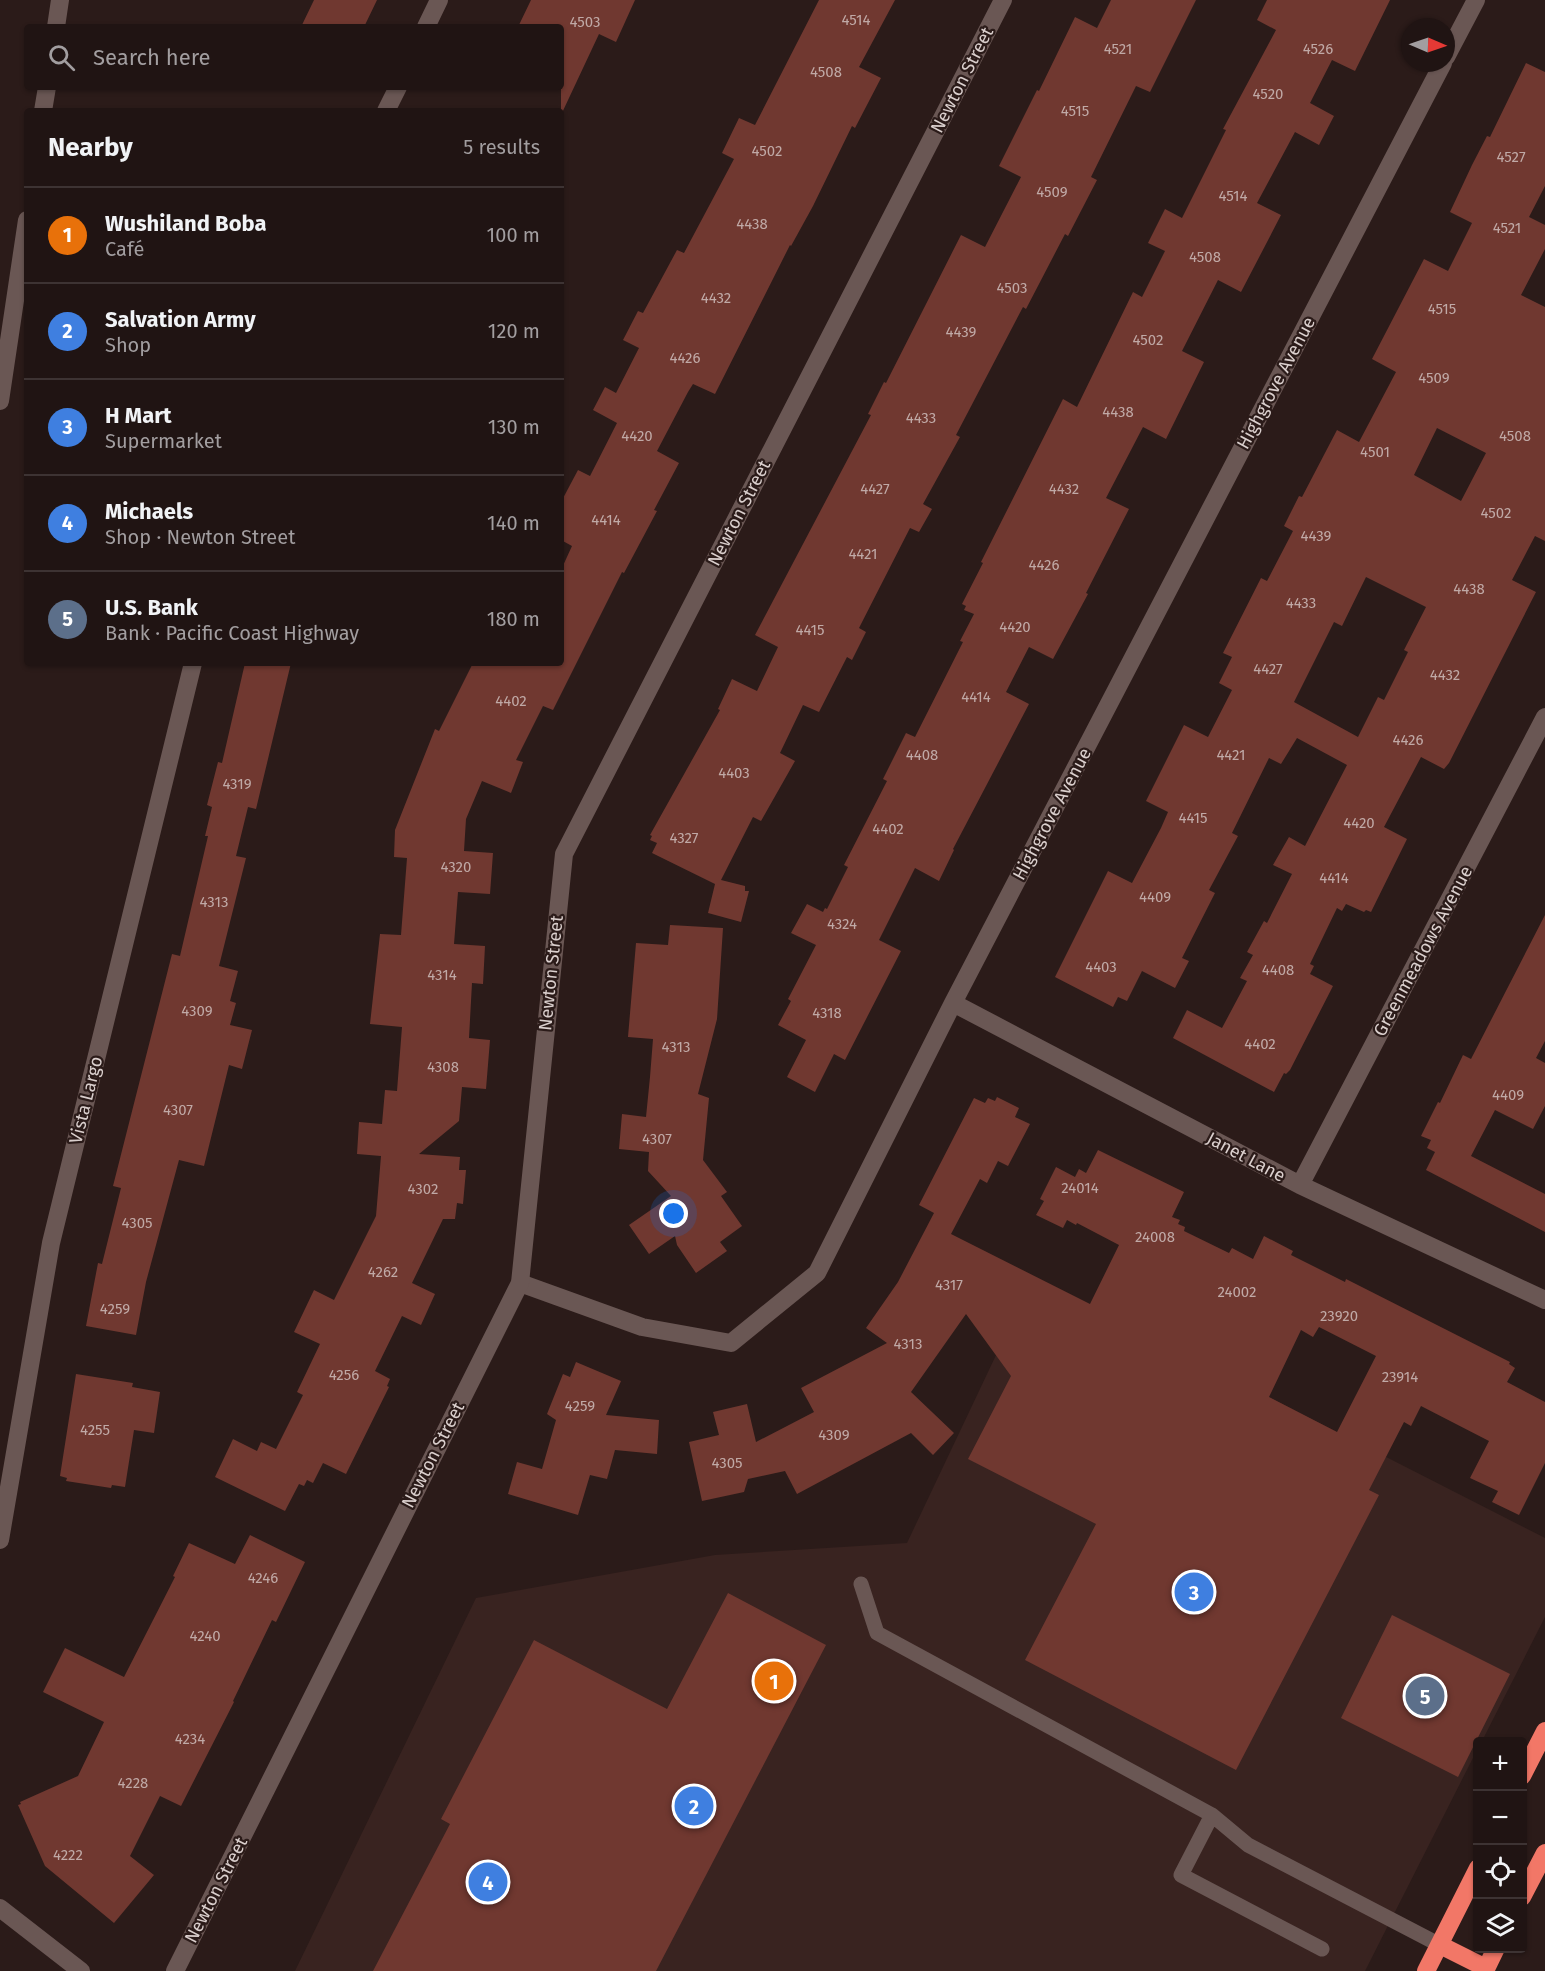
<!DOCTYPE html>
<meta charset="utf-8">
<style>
:root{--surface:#201413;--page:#281d1c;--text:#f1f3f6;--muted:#a29ea0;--line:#3d3333;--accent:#54cadc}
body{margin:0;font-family:"Fira Sans",sans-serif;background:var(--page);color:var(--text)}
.controls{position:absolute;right:18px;bottom:18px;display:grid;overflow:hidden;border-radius:6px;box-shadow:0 2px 4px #0004}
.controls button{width:54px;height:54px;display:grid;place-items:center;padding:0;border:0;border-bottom:2px solid var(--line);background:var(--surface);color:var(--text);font:30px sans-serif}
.compass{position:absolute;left:1401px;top:18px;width:54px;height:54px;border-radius:50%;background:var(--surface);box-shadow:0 2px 4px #0004;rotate:92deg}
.you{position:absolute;left:674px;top:1214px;width:21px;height:21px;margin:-15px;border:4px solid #fff;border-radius:50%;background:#1a73e8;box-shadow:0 0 0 9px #1a73e833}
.badge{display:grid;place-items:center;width:39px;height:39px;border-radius:50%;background:var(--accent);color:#fff;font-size:20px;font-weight:700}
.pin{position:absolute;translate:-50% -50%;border:3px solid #fff;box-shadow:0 2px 6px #0006}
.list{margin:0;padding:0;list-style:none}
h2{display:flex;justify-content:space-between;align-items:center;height:78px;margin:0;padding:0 24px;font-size:26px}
h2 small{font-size:20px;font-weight:400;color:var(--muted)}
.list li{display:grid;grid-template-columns:39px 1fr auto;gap:18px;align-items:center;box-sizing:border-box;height:96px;padding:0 24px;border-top:2px solid var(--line)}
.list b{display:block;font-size:22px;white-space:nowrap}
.list p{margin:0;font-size:20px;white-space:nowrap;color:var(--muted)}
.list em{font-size:20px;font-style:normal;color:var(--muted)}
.icon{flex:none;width:33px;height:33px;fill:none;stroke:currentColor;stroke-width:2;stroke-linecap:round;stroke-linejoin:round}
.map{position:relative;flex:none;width:1545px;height:1971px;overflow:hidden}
.search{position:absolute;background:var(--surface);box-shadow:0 2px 4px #0004;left:24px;top:24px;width:540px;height:66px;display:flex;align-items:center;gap:15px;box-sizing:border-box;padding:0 21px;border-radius:6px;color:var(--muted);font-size:22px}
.panel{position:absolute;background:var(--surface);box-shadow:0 2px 4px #0004;left:24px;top:108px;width:540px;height:558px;border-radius:6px}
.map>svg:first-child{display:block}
.built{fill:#392320}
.building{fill:#703830;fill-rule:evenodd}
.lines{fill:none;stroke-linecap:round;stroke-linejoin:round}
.lane{stroke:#6a5754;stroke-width:15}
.street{stroke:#6a5754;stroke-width:18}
.secondary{stroke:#6a5754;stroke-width:18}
.highway{stroke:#f27767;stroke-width:18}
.labels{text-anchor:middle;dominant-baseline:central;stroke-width:4.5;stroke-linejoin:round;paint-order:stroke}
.number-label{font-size:15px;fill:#c0a9a6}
.street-label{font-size:18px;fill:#dacfcd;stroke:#2b1b19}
</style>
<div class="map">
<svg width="1545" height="1971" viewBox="0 0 1545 1971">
<rect width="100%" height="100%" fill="#2b1b19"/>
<path class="built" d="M1033,1277L1545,1538V1617L1482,1741L1478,1742L1477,1750L1365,1971H295L476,1598L715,1555L907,1543Z"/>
<path class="building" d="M314,0H377L364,27H301Z
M531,0H635L616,42L599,34L561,115V27H518Z
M819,0H895L859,67L881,78L855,128L852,126L813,206L791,246L790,245L715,394L693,384L688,392L657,451L679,463L654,510L657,511L624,573L622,572L553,710L543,706L516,760L523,762L511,793L482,781L466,819L464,851L493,853L490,894L458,892L454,944L485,946L483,984L472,983L469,1038L490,1040L486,1089L462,1087L459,1121L419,1154L460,1157L459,1170H466L463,1204L457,1203L455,1219H443L412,1283L435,1294L421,1325L402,1316L375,1371L390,1379L387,1386L389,1387L346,1474L323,1463L313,1483L307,1480L304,1486L299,1484L285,1511L215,1477L233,1439L257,1451L261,1442L276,1449L303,1395L297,1392L320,1344L294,1332L314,1290L334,1300L376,1216L381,1156L357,1154L359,1122L382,1124L385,1090L397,1091L402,1027L370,1024L380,934L401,935L407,858L394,857L395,830L435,729L439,731L473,663H561V570L572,546L561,540V502L578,470L590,476L617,423L593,410L605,387L616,393L639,348L623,340L638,311L643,313L677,250L684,253L734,159L722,153L739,118L755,125Z
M1111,0H1196L1150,92L1136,86L1091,177L1097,180L1068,236L1065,234L1026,309L1023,307L956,435L960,437L923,504L932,509L919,532L910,528L859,628L866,632L852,660L847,657L819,712L803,705L780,753L795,761L761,821L753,817L721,880L745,886V891H749L741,922L708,913L715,884L652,853L657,843L650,840L652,836L650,835L720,710L718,709L732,679L757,691L778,647L755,635L871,415L868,414L884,382L886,383L961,235L985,247L1021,177L999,166L1037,90L1039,91L1075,17L1097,28Z
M1267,0H1390L1355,71L1332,60L1310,103L1334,116L1319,145L1295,132L1257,203L1281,215L1266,244L1241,292L1218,280L1182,351L1204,362L1166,439L1143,427L1106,498L1129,509L1086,593L1088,594L1053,659L1029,647L1006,692L1029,704L953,849L954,850L939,881L915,868L879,940L901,951L845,1060L834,1054L815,1092L787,1077L806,1040L778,1025L791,1001L788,999L816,945L791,933L807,904L823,912L825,908L827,909L848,867L844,865L887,781L883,779L906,733L915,737L963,642L960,641L974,614L964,610L966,606L962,604L983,563L981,562L1063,399L1077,407L1133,292L1142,297L1165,251L1148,243L1165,209L1182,218L1226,130L1223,129L1276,30L1257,20Z
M1526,63L1545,72V186L1529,217L1545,225V249L1521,295L1545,307V541L1535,536L1512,580L1536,592L1449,763L1444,769L1421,757L1384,827L1407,839L1371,912L1366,910L1364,912L1346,904L1342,911L1337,908L1310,964L1314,966L1310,974L1333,986L1290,1070L1286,1074L1284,1073L1274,1092L1173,1038L1187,1010L1222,1028L1247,981L1240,978L1253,955L1247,952L1264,921L1267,923L1292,874L1273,865L1289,837L1305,846L1347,765L1297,738L1281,764L1269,758L1232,833L1238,836L1209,890L1215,893L1182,958L1189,961L1175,988L1142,971L1127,1001L1118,997L1113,1007L1055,977L1108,871L1132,883L1161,828L1168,812L1146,801L1184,725L1208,737L1232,690L1219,683L1232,657L1223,653L1261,578L1267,581L1293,531L1284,526L1299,496L1302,497L1337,430L1359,442L1396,372L1372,359L1424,259L1448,271L1472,223L1450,212L1472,165L1487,136L1490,137ZM1437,428L1486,453L1461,501L1414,475ZM1366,577L1426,607L1404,650L1408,652L1384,700L1378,697L1358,737L1294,702L1334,622L1342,626Z
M245,663H291L256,809L248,807L236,856L246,858L219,966L238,971L230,1001L236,1003L230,1025L252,1030L242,1069L229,1065L204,1166L179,1160L146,1282L136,1335L86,1326L98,1263L102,1264L121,1188L113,1186L172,954L180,956L208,836H205L212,807L207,805L218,762L222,763Z
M1545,915V1041L1536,1058L1545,1063V1106L1533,1129L1495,1110L1471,1156L1545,1194V1232L1426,1170L1435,1152L1427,1148L1431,1140L1421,1136L1438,1102L1440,1103L1463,1055L1471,1059Z
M670,925L723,928L717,1019L698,1094L709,1098L703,1160L727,1192L721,1196L742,1226L720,1242L727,1251L696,1273L677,1245L675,1236L649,1254L629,1225L671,1196L648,1171L649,1152L619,1149L622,1114L646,1117L650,1077L653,1039L628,1037L636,943L668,945Z
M997,1097L1019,1108L1015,1117L1030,1124L1008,1166L998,1161L987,1183L980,1179L951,1234L1090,1304L1119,1245L1077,1223L1076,1225L1067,1220L1063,1228L1036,1215L1044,1201L1040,1199L1056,1167L1075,1177L1079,1169L1086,1173L1098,1150L1184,1192L1172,1217L1180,1220L1178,1224L1185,1227L1184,1231L1229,1253L1232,1248L1253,1259L1264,1236L1293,1251L1291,1255L1345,1282L1346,1279L1510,1362L1509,1364L1515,1368L1507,1382L1545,1402V1463L1519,1515L1492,1502L1498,1491L1470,1478L1489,1441L1421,1406L1411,1426L1404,1422L1369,1490L1379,1495L1236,1770L1025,1660L1096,1524L968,1459L1011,1376L966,1314L911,1392L954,1433L933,1455L911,1433L797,1494L785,1471L748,1479L744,1492L702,1501L689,1442L719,1435L713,1412L747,1404L756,1442L814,1412L801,1388L887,1343L866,1328L898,1282L934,1213L919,1205L974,1098L985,1103L988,1098L995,1101ZM1319,1327L1376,1356L1337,1432L1269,1397L1301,1330L1313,1337Z
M576,1362L621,1381L606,1415L659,1420L657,1454L615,1450L607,1479L590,1475L578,1515L508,1494L517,1462L542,1469L556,1420L547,1414L563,1374L570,1377Z
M76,1374L133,1383L132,1387L160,1392L154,1433L134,1430L125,1487L112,1485L111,1488L66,1481L67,1478L60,1476Z
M250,1535L305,1562L276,1622L272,1620L233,1701L234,1702L181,1806L160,1796L130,1856L154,1875L114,1923L45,1866L18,1805L21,1804L20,1802L78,1776L104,1722L43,1692L65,1648L124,1677L175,1577L173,1576L189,1543L235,1564Z
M728,1593L826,1645L656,1971H373L450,1824L441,1819L534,1640L667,1709Z
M1392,1615L1510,1674L1458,1777L1341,1718Z"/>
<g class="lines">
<path class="lane" d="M861,1584L877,1633L1212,1815L1248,1845L1440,1945
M1212,1815L1181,1875L1322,1949"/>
<path class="street" d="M426,27L439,0
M1446,57L1476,0
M386,111L398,87
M953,1003L1300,1185L1545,1300
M1300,1185L1545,717
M520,1283L642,1327L731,1343L817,1273L953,1003L1443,63
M0,1540L51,1243L193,663
M0,1908L81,1971"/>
<path class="secondary" d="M56,27L60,0
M43,111L47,87
M0,401L27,220
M175,1971L520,1283L564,854L1003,0"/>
<path class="highway" d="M1522,1776L1545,1731
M1522,1897L1545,1853
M1440,1945L1486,1968
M1426,1971L1478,1868
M1485,1971L1496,1948"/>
</g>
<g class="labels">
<g class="number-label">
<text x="856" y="20">4514</text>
<text x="585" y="22">4503</text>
<text x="1118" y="49">4521</text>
<text x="1318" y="49">4526</text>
<text x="826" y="72">4508</text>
<text x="1268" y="94">4520</text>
<text x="1075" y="111">4515</text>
<text x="767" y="151">4502</text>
<text x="1511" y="157">4527</text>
<text x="1052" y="192">4509</text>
<text x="1233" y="196">4514</text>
<text x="752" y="224">4438</text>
<text x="1507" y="228">4521</text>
<text x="1205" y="257">4508</text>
<text x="1012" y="288">4503</text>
<text x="716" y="298">4432</text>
<text x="1442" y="309">4515</text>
<text x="961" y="332">4439</text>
<text x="1148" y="340">4502</text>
<text x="685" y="358">4426</text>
<text x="1434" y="378">4509</text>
<text x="1118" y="412">4438</text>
<text x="921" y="418">4433</text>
<text x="637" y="436">4420</text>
<text x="1515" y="436">4508</text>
<text x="1375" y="452">4501</text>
<text x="875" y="489">4427</text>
<text x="1064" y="489">4432</text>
<text x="1496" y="513">4502</text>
<text x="606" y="520">4414</text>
<text x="1316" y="536">4439</text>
<text x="863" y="554">4421</text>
<text x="1044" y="565">4426</text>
<text x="1469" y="589">4438</text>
<text x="1301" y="603">4433</text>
<text x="1015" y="627">4420</text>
<text x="810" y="630">4415</text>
<text x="1268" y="669">4427</text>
<text x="1445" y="675">4432</text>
<text x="976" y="697">4414</text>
<text x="511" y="701">4402</text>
<text x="1408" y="740">4426</text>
<text x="922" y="755">4408</text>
<text x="1231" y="755">4421</text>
<text x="734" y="773">4403</text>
<text x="237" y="784">4319</text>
<text x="1193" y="818">4415</text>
<text x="1359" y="823">4420</text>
<text x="888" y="829">4402</text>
<text x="684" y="838">4327</text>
<text x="456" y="867">4320</text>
<text x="1334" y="878">4414</text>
<text x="1155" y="897">4409</text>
<text x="214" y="902">4313</text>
<text x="842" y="924">4324</text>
<text x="1101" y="967">4403</text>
<text x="1278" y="970">4408</text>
<text x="442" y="975">4314</text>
<text x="197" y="1011">4309</text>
<text x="827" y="1013">4318</text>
<text x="1260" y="1044">4402</text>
<text x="676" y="1047">4313</text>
<text x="443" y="1067">4308</text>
<text x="1508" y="1095">4409</text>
<text x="178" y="1110">4307</text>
<text x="657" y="1139">4307</text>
<text x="1080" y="1188">24014</text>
<text x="423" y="1189">4302</text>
<text x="137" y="1223">4305</text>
<text x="1155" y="1237">24008</text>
<text x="383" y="1272">4262</text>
<text x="949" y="1285">4317</text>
<text x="1237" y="1292">24002</text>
<text x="115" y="1309">4259</text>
<text x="1339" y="1316">23920</text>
<text x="908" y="1344">4313</text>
<text x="344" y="1375">4256</text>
<text x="1400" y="1377">23914</text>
<text x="580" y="1406">4259</text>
<text x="95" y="1430">4255</text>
<text x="834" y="1435">4309</text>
<text x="727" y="1463">4305</text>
<text x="263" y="1578">4246</text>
<text x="205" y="1636">4240</text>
<text x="190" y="1739">4234</text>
<text x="133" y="1783">4228</text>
<text x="68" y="1855">4222</text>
</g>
<g class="street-label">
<text transform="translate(962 80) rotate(-63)">Newton Street</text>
<text transform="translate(1276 383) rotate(-62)">Highgrove Avenue</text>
<text transform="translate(739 513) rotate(-63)">Newton Street</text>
<text transform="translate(1052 814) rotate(-62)">Highgrove Avenue</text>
<text transform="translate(1423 951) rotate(-62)">Greenmeadows Avenue</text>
<text transform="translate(551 973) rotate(-84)">Newton Street</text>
<text transform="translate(86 1100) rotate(-76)">Vista Largo</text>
<text transform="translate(1246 1157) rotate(28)">Janet Lane</text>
<text transform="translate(433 1455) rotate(-63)">Newton Street</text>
<text transform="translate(216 1890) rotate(-63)">Newton Street</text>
</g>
</g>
</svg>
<div class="controls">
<button>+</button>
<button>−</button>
<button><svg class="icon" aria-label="locate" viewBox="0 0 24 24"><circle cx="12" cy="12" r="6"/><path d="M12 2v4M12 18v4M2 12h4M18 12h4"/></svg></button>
<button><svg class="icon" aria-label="layers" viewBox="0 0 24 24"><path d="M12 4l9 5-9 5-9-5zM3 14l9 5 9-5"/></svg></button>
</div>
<svg class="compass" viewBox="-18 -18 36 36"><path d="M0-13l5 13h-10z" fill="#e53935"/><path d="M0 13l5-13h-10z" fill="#a29ea0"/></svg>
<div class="you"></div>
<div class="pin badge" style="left:774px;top:1681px;background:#e8710a">1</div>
<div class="pin badge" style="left:694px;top:1806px;background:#3f7fe0">2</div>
<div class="pin badge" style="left:1194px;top:1592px;background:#3f7fe0">3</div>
<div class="pin badge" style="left:488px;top:1882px;background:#3f7fe0">4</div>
<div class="pin badge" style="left:1425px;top:1696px;background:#5c6f8a">5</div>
<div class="search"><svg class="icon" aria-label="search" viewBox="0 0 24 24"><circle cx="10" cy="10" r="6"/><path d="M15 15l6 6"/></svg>Search here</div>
<section class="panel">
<h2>Nearby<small>5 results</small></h2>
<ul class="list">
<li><span class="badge" style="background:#e8710a">1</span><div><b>Wushiland Boba</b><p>Café</p></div><em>100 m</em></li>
<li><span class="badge" style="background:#3f7fe0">2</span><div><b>Salvation Army</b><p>Shop</p></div><em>120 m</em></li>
<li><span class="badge" style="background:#3f7fe0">3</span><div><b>H Mart</b><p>Supermarket</p></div><em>130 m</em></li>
<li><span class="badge" style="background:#3f7fe0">4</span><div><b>Michaels</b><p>Shop · Newton Street</p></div><em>140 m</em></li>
<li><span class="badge" style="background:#5c6f8a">5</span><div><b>U.S. Bank</b><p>Bank · Pacific Coast Highway</p></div><em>180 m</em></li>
</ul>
</section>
</div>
